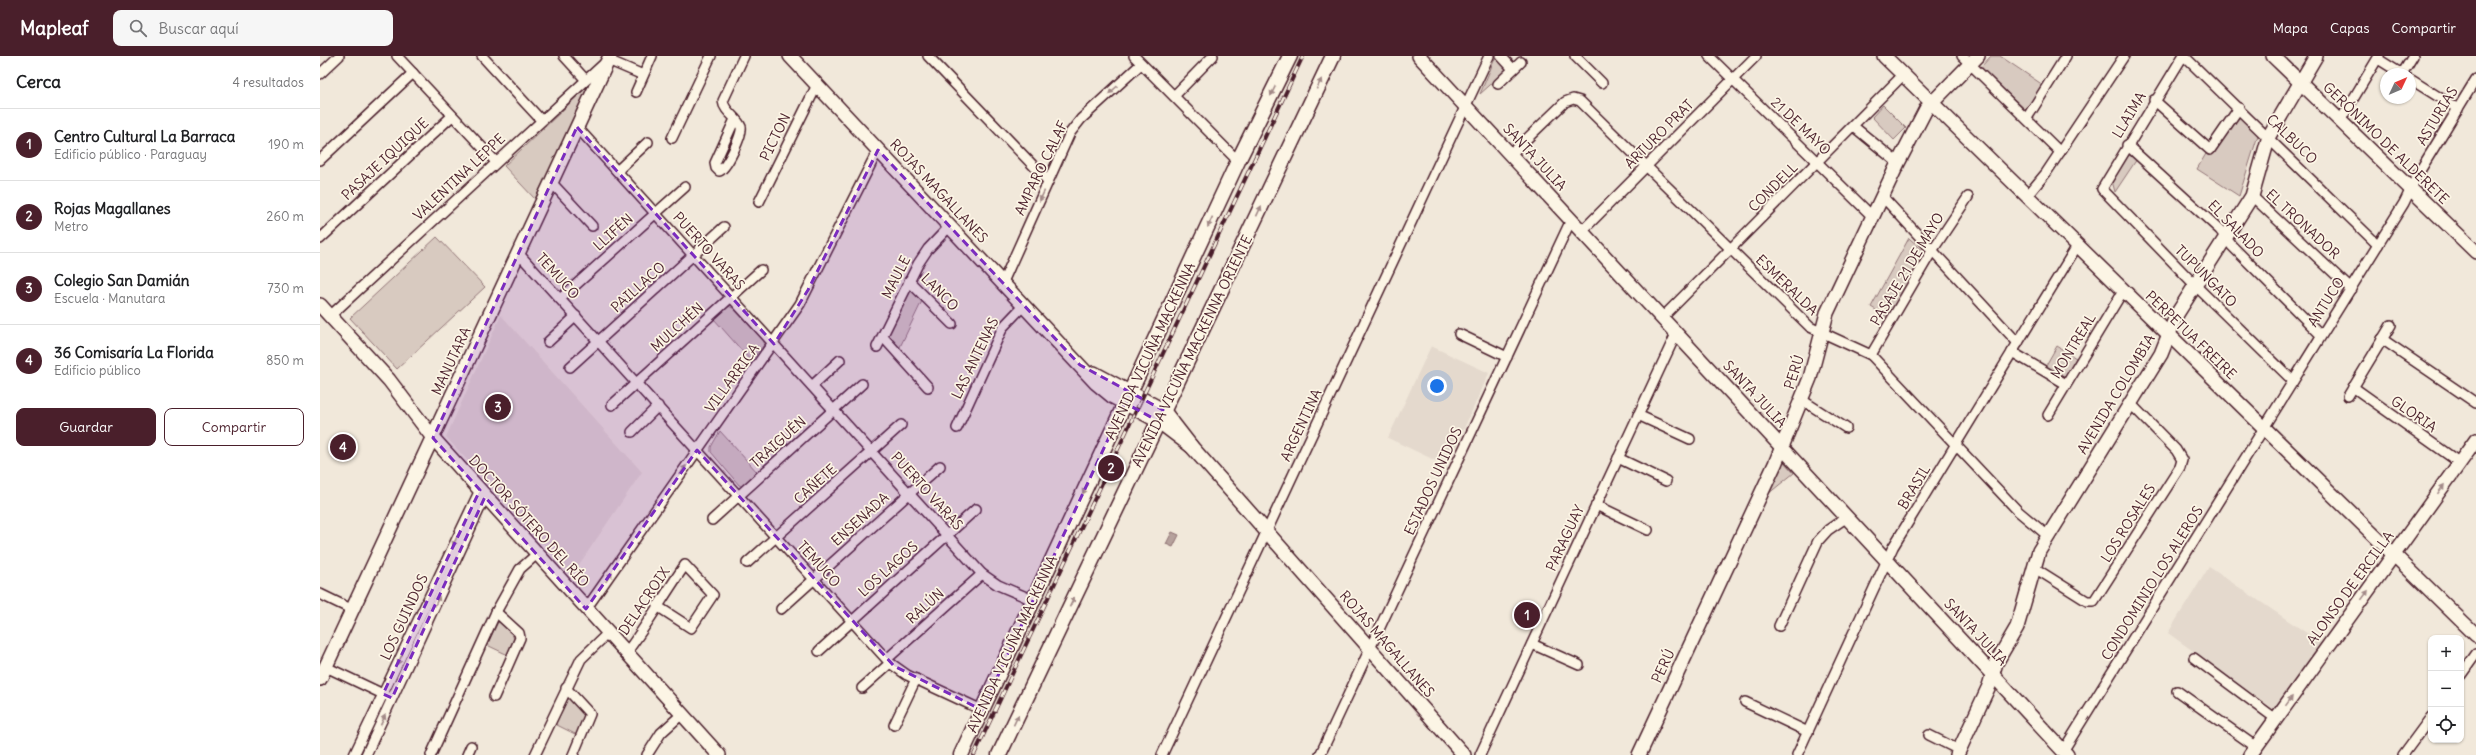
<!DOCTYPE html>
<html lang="es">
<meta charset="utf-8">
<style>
:root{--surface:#fff;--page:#f6f6f6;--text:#202124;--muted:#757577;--line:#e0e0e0;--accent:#4a1f2b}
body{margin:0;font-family:Delius,sans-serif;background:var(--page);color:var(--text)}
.controls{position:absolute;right:12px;bottom:12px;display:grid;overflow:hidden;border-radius:8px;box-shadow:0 1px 3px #0004}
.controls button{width:36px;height:36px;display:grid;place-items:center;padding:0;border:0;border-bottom:1px solid var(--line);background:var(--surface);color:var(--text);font:20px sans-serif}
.compass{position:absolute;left:2060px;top:12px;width:36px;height:36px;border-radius:50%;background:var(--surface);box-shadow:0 1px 3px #0004;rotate:46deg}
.you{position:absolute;left:1117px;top:330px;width:14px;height:14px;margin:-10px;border:3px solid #fff;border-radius:50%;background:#1a73e8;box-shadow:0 0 0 6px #1a73e833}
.badge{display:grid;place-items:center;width:26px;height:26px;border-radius:50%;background:var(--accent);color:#fff;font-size:13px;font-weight:700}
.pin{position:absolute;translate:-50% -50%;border:2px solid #fff;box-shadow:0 1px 4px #0006}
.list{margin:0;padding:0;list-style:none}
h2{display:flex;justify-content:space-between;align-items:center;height:52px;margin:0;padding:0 16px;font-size:17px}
h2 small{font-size:13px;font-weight:400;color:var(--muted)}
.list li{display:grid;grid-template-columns:26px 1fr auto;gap:12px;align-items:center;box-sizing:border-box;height:72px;padding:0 16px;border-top:1px solid var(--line)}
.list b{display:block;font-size:15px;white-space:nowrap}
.list p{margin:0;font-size:13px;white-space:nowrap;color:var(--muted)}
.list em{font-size:13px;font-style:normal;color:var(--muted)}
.actions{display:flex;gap:8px;padding:12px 16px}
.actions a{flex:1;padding:9px 0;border:1px solid var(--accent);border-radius:8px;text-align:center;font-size:14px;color:var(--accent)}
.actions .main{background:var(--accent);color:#fff}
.icon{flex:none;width:22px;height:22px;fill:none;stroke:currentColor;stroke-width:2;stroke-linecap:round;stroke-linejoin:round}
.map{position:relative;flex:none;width:2156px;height:699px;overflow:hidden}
header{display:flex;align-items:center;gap:24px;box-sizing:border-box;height:56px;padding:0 20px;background:var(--accent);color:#fff}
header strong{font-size:19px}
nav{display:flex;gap:22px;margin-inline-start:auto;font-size:14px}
.search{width:280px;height:36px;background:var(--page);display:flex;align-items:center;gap:10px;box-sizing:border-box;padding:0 14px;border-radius:8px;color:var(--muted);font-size:15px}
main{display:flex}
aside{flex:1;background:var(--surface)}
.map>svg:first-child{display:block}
.built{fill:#e4d9cd}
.green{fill:#d8cac0;stroke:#917476}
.water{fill:#b6a19c;stroke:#8b6d6f}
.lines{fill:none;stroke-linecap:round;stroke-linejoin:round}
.street-casing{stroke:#4a1f2b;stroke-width:12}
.secondary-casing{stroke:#4a1f2b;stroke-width:16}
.primary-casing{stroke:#4a1f2b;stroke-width:17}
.street{stroke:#fcf5e5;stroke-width:9}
.secondary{stroke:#fcf5e5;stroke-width:13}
.primary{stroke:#fcf5e5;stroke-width:14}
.rail-casing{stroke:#4a1f2b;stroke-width:4}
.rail{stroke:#fcf5e5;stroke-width:2.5;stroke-dasharray:8;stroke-linecap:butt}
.oneway{fill:#a38a88}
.marked{fill:#7b2cbf;fill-opacity:0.2;stroke:#7b2cbf;stroke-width:3;stroke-dasharray:8 5;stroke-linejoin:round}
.labels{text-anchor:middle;stroke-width:3.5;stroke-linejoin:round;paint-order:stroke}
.street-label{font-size:14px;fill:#4a1f2b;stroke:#fcf5e5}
</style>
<header>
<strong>Mapleaf</strong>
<div class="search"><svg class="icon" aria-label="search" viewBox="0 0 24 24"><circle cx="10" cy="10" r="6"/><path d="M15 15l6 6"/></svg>Buscar aquí</div>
<nav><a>Mapa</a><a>Capas</a><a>Compartir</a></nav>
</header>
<main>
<aside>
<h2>Cerca<small>4 resultados</small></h2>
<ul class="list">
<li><span class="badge">1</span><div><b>Centro Cultural La Barraca</b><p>Edificio público · Paraguay</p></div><em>190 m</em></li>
<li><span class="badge">2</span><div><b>Rojas Magallanes</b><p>Metro</p></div><em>260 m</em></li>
<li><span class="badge">3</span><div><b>Colegio San Damián</b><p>Escuela · Manutara</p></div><em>730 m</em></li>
<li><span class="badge">4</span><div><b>36 Comisaría La Florida</b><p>Edificio público</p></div><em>850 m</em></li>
</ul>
<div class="actions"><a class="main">Guardar</a><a>Compartir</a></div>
</aside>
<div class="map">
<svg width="2156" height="699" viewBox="0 0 2156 699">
<rect width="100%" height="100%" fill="#f1e8da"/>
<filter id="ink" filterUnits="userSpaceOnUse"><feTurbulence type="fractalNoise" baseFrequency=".025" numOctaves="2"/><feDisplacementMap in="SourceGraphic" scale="8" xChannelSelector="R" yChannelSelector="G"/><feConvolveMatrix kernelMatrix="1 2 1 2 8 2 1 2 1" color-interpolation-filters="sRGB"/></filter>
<g filter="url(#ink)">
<g class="built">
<polygon points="181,259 322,416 252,519 126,381"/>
<polygon points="1111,290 1169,317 1127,410 1068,382"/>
<polygon points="1889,511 2003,588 1955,654 1848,577"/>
</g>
<g class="green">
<polygon points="1176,0 1187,9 1187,14 1160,38"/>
<polygon points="1671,0 1680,0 1723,29 1706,54 1660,12"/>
<polygon points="267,31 270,33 215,143 184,110"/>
<polygon points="1563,49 1586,72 1574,84 1552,61"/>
<polygon points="1919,57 1939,76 1919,140 1877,113 1887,96 1891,99"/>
<polygon points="1806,96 1817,103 1795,136 1791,121"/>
<polygon points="117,181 165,231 77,313 30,262"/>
<polygon points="1589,182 1607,198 1569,262 1551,251"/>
<polygon points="590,232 602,245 579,293 567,281"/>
<polygon points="408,250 413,252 444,285 444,289 431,305 394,263"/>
<polygon points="1737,290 1756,302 1745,322 1725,311"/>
<polygon points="400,375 438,417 423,431 419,429 391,396 391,391"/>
<polygon points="1463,405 1474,417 1448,438"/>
<path d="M178 566H182C195 581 197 580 188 599L167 589Z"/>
<polygon points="246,641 250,641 266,660 257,679 233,667"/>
</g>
<polygon class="water" points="852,476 859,479 853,491 846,488"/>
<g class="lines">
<g class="street-casing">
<g id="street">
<polyline points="77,0 176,106"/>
<polyline points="162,0 221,64"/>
<polyline points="244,0 265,23"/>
<polyline points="608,0 728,125"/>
<polyline points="814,0 918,105"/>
<polyline points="1181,0 1193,13"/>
<polyline points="1255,0 1282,27"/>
<polyline points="1389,0 1553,161"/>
<polyline points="1642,0 1740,96"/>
<polyline points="1863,0 1782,133 1875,229 1973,325"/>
<polyline points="1864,0 2058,189"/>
<polyline points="2058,3 2082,18"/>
<polyline points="0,18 19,0"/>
<polyline points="2082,18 2093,0"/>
<polyline points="2090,23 2138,53"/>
<polyline points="1178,28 1201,6"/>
<polyline points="316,36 332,0"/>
<polyline points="854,40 893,0"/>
<polyline points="1834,44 1890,94 1919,52"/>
<polyline points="1707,62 1746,0"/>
<path d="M415 63 395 107 396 112 399 115C406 114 423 78 421 71 417 61 404 56 403 45L424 0"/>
<polyline points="2020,65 2059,0"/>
<polyline points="1533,70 1578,107"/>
<polyline points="257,71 662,518 678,529 713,544"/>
<polyline points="352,82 391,0"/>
<polyline points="1807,89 1900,174 1912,190 2001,279"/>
<polyline points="1191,98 1245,46 1253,43 1260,45 1490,271 1551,299 1698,455 1728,480"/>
<polyline points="0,104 93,17"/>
<polyline points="297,115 328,86"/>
<polyline points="232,127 272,170"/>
<polyline points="1707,140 1726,117 1804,0"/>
<polyline points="1932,140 2031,233"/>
<polyline points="1563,141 1698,287"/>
<polyline points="439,146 497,29"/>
<polyline points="1262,175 1436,0"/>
<polyline points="0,183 132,60"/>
<polyline points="199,198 570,607 587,619 662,654"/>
<polyline points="589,225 632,268"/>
<polyline points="683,226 750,77 761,63 821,8"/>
<polyline points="240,243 365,131"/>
<polyline points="10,260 288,4 323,19"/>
<polyline points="1342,262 1583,19"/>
<polyline points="1139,278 1187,301"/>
<polyline points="563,281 608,331"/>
<polyline points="2062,283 2156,347"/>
<polyline points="228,286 256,260"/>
<polyline points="557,291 598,208 608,193 630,170"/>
<polyline points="1692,296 1746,328"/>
<polyline points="1551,299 1612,195 1648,141"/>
<polyline points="250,311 404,171"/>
<polyline points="492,330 520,304"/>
<polyline points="2033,331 2140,407"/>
<polyline points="2028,340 2071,269"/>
<polyline points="1482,344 1526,372"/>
<polyline points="292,349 441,214"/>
<polyline points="1318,359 1370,383"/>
<polyline points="1728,359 1803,235"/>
<polyline points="637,372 683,271 704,249"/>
<polyline points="312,376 338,350"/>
<polyline points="1298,402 1346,425"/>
<polyline points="1276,449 1328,474"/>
<polyline points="392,464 542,328"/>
<polyline points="427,507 581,369"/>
<polyline points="1713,511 1767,545 1774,545 1860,411 1862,404 1856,394 1811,348"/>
<polyline points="0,538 33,554"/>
<polyline points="266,553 480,248 558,94"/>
<polyline points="461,553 620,410"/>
<polyline points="1459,570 1498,485 1508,474 1527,461"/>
<polyline points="1212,588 1259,609"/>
<polyline points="499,595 656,453"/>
<path d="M306 597C327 569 345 538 365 509L393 539 371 572 337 550"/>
<polyline points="1874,602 1956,663"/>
<polyline points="567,603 662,518"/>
<polyline points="6,611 67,640"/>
<polyline points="2141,619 2156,598"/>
<polyline points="246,632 270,658 253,699"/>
<polyline points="542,632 570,607"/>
<polyline points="1857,635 1936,691"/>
<polyline points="174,641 200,582 199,577 176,556"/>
<polyline points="1425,646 1488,676"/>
<polyline points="574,669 596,623"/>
<polyline points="1609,679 1639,694"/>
<polyline points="1743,695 2084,147 2098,118 2156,23"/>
<polyline points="34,699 160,434"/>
<polyline points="46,699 165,441"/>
<polyline points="111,699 176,556 200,513 217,498"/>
<polyline points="147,699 151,690"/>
<polyline points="215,699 261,603 288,577"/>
<polyline points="327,699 341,677 362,658"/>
<polyline points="842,699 1169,0"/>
<polyline points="1000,699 1251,164"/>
<polyline points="1160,699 1356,278"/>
<polyline points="1477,699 1573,491 1757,190"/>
<polyline points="2083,699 2111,661"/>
</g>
</g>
<g class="secondary-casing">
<g id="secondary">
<polyline points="470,0 776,327 793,341 838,365 871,390"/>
<polyline points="1099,0 1747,699"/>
<polyline points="1564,0 2156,579"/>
<polyline points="1953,0 2156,196"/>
<polyline points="0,249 69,324 113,382 399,699"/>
<polyline points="774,317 843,354 871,390 1144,699"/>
<polyline points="0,623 290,0"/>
<polyline points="1319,699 1455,408 1490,322 1507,257 1578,107 1606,53 1658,0"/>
<polyline points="1637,699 1669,630 1676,607 1697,571 1719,495 1841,298 1857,258 1932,140 1949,80 1996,0"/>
<polyline points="1930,699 2156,384"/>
</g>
</g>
<g class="primary-casing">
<g id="primary">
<polyline points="641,699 918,105 970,0"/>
<polyline points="679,699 1013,0"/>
</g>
</g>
<use href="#street" class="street"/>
<use href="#secondary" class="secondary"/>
<use href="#primary" class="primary"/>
<g class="rail-casing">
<polyline id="rail" points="654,699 983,0"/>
</g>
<use href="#rail" class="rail"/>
</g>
<defs><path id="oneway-solid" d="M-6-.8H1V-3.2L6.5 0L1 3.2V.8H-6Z"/></defs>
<g class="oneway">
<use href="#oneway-solid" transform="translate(999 28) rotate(-64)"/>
<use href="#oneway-solid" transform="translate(793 34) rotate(138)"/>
<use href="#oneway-solid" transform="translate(953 35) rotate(116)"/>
<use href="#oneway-solid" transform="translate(722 140) rotate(115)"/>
<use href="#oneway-solid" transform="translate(939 155) rotate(-65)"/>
<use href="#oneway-solid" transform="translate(890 166) rotate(115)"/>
<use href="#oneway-solid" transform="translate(363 414) rotate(-55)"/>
<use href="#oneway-solid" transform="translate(765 433) rotate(115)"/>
<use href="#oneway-solid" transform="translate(2121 433) rotate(-54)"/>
<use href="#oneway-solid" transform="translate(135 485) rotate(115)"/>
<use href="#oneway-solid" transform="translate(289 521) rotate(-55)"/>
<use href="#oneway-solid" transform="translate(2045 539) rotate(-54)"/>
<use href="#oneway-solid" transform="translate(117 545) rotate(-66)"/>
<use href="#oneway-solid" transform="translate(752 546) rotate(-65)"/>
<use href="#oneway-solid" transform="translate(80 603) rotate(115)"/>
<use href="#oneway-solid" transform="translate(1969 645) rotate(-54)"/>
<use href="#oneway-solid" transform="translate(63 664) rotate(-65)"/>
<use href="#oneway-solid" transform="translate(696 664) rotate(-65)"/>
</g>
</g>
<path class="marked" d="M257 71 454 288 488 234 558 94 760 309 843 354 838 365 805 347 662 654 574 610 377 394 266 553 165 441 72 642 63 638 160 434 113 382Z"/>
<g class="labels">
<g class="street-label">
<text transform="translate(1809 59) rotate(-59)" y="5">LLAIMA</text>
<text transform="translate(2117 60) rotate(-59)" y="5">ASTURIAS</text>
<text transform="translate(1481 70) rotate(44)" y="5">21 DE MAYO</text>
<text transform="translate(1339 78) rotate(-45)" y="5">ARTURO PRAT</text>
<text transform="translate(455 81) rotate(-64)" y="5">PICTON</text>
<text transform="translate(1972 83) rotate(44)" y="5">CALBUCO</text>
<text transform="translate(2066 87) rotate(44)" y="5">GERÓNIMO DE ALDERETE</text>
<text transform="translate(1215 101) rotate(47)" y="5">SANTA JULIA</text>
<text transform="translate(65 103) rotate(-43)" y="5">PASAJE IQUIQUE</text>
<text transform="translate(721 112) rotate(-64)" y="5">AMPARO CALAF</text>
<text transform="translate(139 121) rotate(-43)" y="5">VALENTINA LEPPE</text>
<text transform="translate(1453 131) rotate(-45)" y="5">CONDELL</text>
<text transform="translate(619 135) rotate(47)" y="5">ROJAS MAGALLANES</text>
<text transform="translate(1983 168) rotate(43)" y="5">EL TRONADOR</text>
<text transform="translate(1916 173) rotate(46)" y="5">EL SALADO</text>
<text transform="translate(293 176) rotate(-42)" y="5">LLIFÉN</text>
<text transform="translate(389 195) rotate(48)" y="5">PUERTO VARAS</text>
<text transform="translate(1587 213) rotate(-59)" y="5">PASAJE 21 DE MAYO</text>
<text transform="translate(238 220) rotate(48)" y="5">TEMUCO</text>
<text transform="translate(1886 220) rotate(45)" y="5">TUPUNGATO</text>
<text transform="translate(576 221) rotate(-63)" y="5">MAULE</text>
<text transform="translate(1467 229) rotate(44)" y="5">ESMERALDA</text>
<text transform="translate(318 231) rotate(-42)" y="5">PAILLACO</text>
<text transform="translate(620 236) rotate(45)" y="5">LANCO</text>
<text transform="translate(2006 246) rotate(-58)" y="5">ANTUCO</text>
<text transform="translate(357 271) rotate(-42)" y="5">MULCHÉN</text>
<text transform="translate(1871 279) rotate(44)" y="5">PERPETUA FREIRE</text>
<text transform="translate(1753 290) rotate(-59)" y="5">MONTREAL</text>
<text transform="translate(830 295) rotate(-65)" y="5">AVENIDA VICUÑA MACKENNA</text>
<text transform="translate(872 295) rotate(-64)" y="5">AVENIDA VICUÑA MACKENNA ORIENTE</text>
<text transform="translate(655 302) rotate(-64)" y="5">LAS ANTENAS</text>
<text transform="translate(131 305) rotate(-65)" y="5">MANUTARA</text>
<text transform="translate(1474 316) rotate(-72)" y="5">PERÚ</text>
<text transform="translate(412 322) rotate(-54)" y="5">VILLARRICA</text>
<text transform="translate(1435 338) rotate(47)" y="5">SANTA JULIA</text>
<text transform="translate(1796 338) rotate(-59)" y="5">AVENIDA COLOMBIA</text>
<text transform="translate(2094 358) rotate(35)" y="5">GLORIA</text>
<text transform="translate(981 369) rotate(-65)" y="5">ARGENTINA</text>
<text transform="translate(458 386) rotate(-42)" y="5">TRAIGUÉN</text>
<text transform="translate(1113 425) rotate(-65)" y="5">ESTADOS UNIDOS</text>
<text transform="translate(495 428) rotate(-42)" y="5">CAÑETE</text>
<text transform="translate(1594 431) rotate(-59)" y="5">BRASIL</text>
<text transform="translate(607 435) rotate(48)" y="5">PUERTO VARAS</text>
<text transform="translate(540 463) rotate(-42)" y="5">ENSENADA</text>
<text transform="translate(209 465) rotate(48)" y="5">DOCTOR SÓTERO DEL RÍO</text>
<text transform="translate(1808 467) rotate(-58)" y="5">LOS ROSALES</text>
<text transform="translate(1245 482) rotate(-65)" y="5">PARAGUAY</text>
<text transform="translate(499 508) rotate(48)" y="5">TEMUCO</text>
<text transform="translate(568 513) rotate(-42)" y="5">LOS LAGOS</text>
<text transform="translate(1832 527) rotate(-58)" y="5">CONDOMINIO LOS ALEROS</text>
<text transform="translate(2030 532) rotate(-54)" y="5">ALONSO DE ERCILLA</text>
<text transform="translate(324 545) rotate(-56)" y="5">DELACROIX</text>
<text transform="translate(605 550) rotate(-42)" y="5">RALÚN</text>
<text transform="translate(84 561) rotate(-65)" y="5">LOS GUINDOS</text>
<text transform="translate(1656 576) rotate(47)" y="5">SANTA JULIA</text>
<text transform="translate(692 588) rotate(-65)" y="5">AVENIDA VICUÑA MACKENNA</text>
<text transform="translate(1067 588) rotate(49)" y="5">ROJAS MAGALLANES</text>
<text transform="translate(1343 610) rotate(-65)" y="5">PERÚ</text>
</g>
</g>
</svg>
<div class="controls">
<button>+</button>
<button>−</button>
<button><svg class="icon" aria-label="locate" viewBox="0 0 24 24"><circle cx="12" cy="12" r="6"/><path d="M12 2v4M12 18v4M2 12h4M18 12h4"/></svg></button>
</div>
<svg class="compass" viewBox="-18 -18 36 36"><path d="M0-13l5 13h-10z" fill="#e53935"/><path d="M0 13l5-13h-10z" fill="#757577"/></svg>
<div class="you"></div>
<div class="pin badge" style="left:1207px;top:559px">1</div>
<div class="pin badge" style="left:791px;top:412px">2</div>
<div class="pin badge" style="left:178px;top:351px">3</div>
<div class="pin badge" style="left:23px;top:391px">4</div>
</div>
</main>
